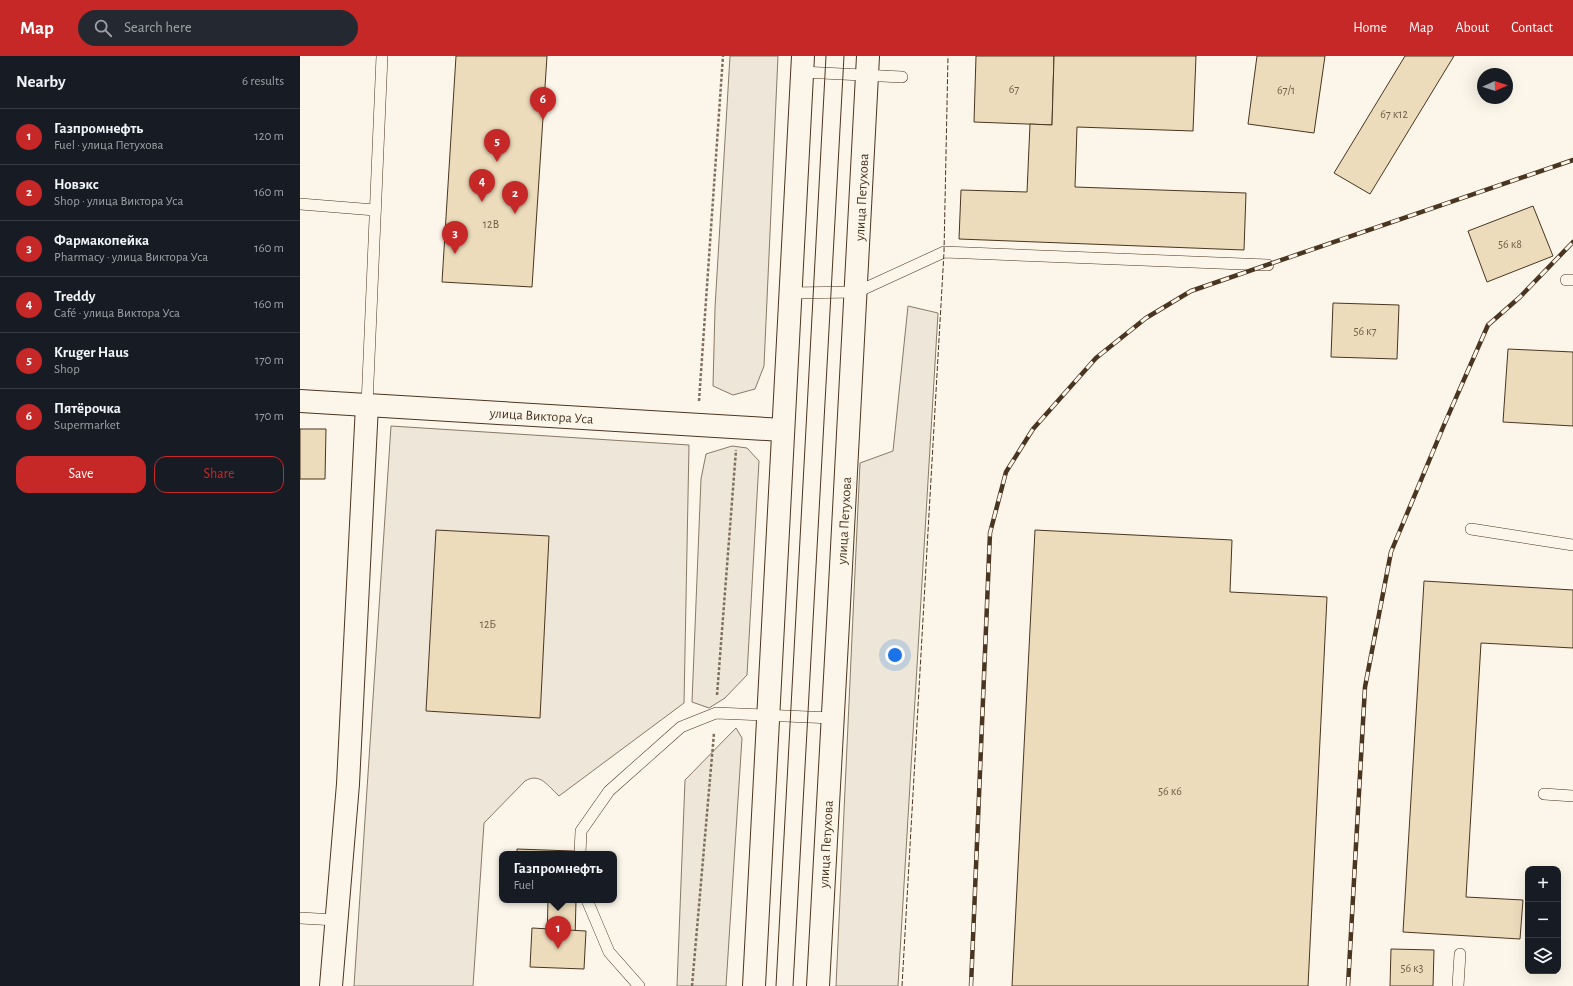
<!DOCTYPE html>
<meta charset="utf-8">
<style>
:root{--surface:#171b24;--page:#242831;--text:#f1f3f6;--muted:#9ea1a6;--line:#363941;--accent:#c62828}
body{margin:0;font-family:"Alegreya Sans",sans-serif;background:var(--page);color:var(--text)}
.controls{position:absolute;right:12px;bottom:12px;display:grid;overflow:hidden;border-radius:8px;box-shadow:0 4px 16px #0002}
.controls button{width:36px;height:36px;display:grid;place-items:center;padding:0;border:0;border-bottom:1px solid var(--line);background:var(--surface);color:var(--text);font:20px sans-serif}
.compass{position:absolute;left:1177px;top:12px;width:36px;height:36px;border-radius:50%;background:var(--surface);box-shadow:0 4px 16px #0002;rotate:87deg}
.you{position:absolute;left:595px;top:599px;width:14px;height:14px;margin:-10px;border:3px solid #fff;border-radius:50%;background:#1a73e8;box-shadow:0 0 0 6px #1a73e833}
.badge{display:grid;place-items:center;width:26px;height:26px;border-radius:50%;background:var(--accent);color:#fff;font-size:13px;font-weight:700}
.pin{position:absolute;translate:-50% -33px;filter:drop-shadow(0 1px 2px #0008)}
.pin::after{content:'';position:absolute;top:21px;width:14px;height:12px;background:inherit;clip-path:polygon(0 0,100% 0,50% 100%)}
.popup{position:absolute;left:199px;top:795px;width:118px;height:52px;box-sizing:border-box;display:grid;place-content:center;border-radius:8px;background:var(--surface);filter:drop-shadow(0 1px 3px #0005);font-size:13px;white-space:nowrap;color:var(--muted)}
.popup b{font-size:15px;color:var(--text)}
.popup::after{content:'';position:absolute;left:50%;top:100%;margin-left:-8px;border:8px solid transparent;border-top-color:var(--surface)}
.list{margin:0;padding:0;list-style:none}
h2{display:flex;justify-content:space-between;align-items:center;height:52px;margin:0;padding:0 16px;font-size:17px}
h2 small{font-size:13px;font-weight:400;color:var(--muted)}
.list li{display:grid;grid-template-columns:26px 1fr auto;gap:12px;align-items:center;box-sizing:border-box;height:56px;padding:0 16px;border-top:1px solid var(--line)}
.list b{display:block;font-size:15px;white-space:nowrap}
.list p{margin:0;font-size:13px;white-space:nowrap;color:var(--muted)}
.list em{font-size:13px;font-style:normal;color:var(--muted)}
.actions{display:flex;gap:8px;padding:12px 16px}
.actions a{flex:1;padding:9px 0;border:1px solid var(--accent);border-radius:12px;text-align:center;font-size:14px;color:var(--accent)}
.actions .main{background:var(--accent);color:#fff}
.icon{flex:none;width:22px;height:22px;fill:none;stroke:currentColor;stroke-width:2;stroke-linecap:round;stroke-linejoin:round}
.map{position:relative;flex:none;width:1273px;height:930px;overflow:hidden}
header{display:flex;align-items:center;gap:24px;box-sizing:border-box;height:56px;padding:0 20px;background:var(--accent);color:#fff}
header strong{font-size:19px}
nav{display:flex;gap:22px;margin-inline-start:auto;font-size:14px}
.search{width:280px;height:36px;background:var(--page);display:flex;align-items:center;gap:10px;box-sizing:border-box;padding:0 14px;border-radius:22px;color:var(--muted);font-size:15px}
main{display:flex}
aside{flex:1;background:var(--surface)}
.map>svg:first-child{display:block}
.green{fill:#ede6d9;stroke:#887966}
.building{fill:#ecdcbc;stroke:#4a3520}
.lines{fill:none;stroke-linecap:round;stroke-linejoin:round}
.service-casing{stroke:#4a3520;stroke-width:12}
.minor-casing{stroke:#4a3520;stroke-width:24}
.trunk-casing{stroke:#4a3520;stroke-width:24}
.path{stroke:#7f6f5c;stroke-width:2.5;stroke-dasharray:3 2;stroke-linecap:butt}
.service{stroke:#fbf6e9;stroke-width:11}
.minor{stroke:#fbf6e9;stroke-width:22}
.trunk{stroke:#fbf6e9;stroke-width:22}
.tram{stroke:#4a3520;stroke-width:1}
.rail-casing{stroke:#4a3520;stroke-width:4.5}
.rail{stroke:#fbf6e9;stroke-width:3;stroke-dasharray:9;stroke-linecap:butt}
.fence{stroke:#4a3520;stroke-width:1;stroke-dasharray:5 2;stroke-linecap:butt}
.labels{text-anchor:middle;stroke-width:3;stroke-linejoin:round;paint-order:stroke}
.number-label{font-size:12px;fill:#725f47}
.street-label{font-size:14px;fill:#4a3520;stroke:#fbf6e9}
</style>
<header>
<strong>Map</strong>
<div class="search"><svg class="icon" aria-label="search" viewBox="0 0 24 24"><circle cx="10" cy="10" r="6"/><path d="M15 15l6 6"/></svg>Search here</div>
<nav><a>Home</a><a>Map</a><a>About</a><a>Contact</a></nav>
</header>
<main>
<aside>
<h2>Nearby<small>6 results</small></h2>
<ul class="list">
<li><span class="badge">1</span><div><b>Газпромнефть</b><p>Fuel · улица Петухова</p></div><em>120 m</em></li>
<li><span class="badge">2</span><div><b>Новэкс</b><p>Shop · улица Виктора Уса</p></div><em>160 m</em></li>
<li><span class="badge">3</span><div><b>Фармакопейка</b><p>Pharmacy · улица Виктора Уса</p></div><em>160 m</em></li>
<li><span class="badge">4</span><div><b>Treddy</b><p>Café · улица Виктора Уса</p></div><em>160 m</em></li>
<li><span class="badge">5</span><div><b>Kruger Haus</b><p>Shop</p></div><em>170 m</em></li>
<li><span class="badge">6</span><div><b>Пятёрочка</b><p>Supermarket</p></div><em>170 m</em></li>
</ul>
<div class="actions"><a class="main">Save</a><a>Share</a></div>
</aside>
<div class="map">
<svg width="1273" height="930" viewBox="0 0 1273 930">
<rect width="100%" height="100%" fill="#fbf6e9"/>
<g class="green">
<polygon points="430,0 478,0 464,310 455,333 433,339 413,330 415,252"/>
<polygon points="608,250 638,257 598,930 536,930 560,407 593,395"/>
<path d="M91 370 389 389 384 647 259 740C248 730 240 716 225 725L184 767 173 930H54Z"/>
<polygon points="432,390 447,392 459,405 447,619 425,642 409,652 392,646 401,423 406,398"/>
<polygon points="436,672 442,682 426,930 377,930 385,724"/>
</g>
<g class="building">
<polygon points="156,0 247,0 232,231 142,226"/>
<polygon points="676,0 754,0 752,69 674,66"/>
<polygon points="754,0 896,0 893,75 777,71 775,131 946,137 944,194 659,183 661,134 727,136 730,68 752,69"/>
<polygon points="957,0 1025,0 1014,77 948,68"/>
<polygon points="1105,0 1154,0 1070,138 1034,117"/>
<polygon points="1233,150 1253,200 1187,226 1168,175"/>
<polygon points="1033,247 1099,249 1097,303 1031,301"/>
<polygon points="1208,293 1273,296 1273,370 1203,366"/>
<polygon points="0,373 26,373 25,423 0,423"/>
<polygon points="136,474 249,480 240,662 126,655"/>
<polygon points="735,474 932,484 930,536 1027,541 1008,930 712,930"/>
<polygon points="1124,525 1273,534 1273,592 1181,587 1166,841 1223,844 1220,883 1103,876"/>
<polygon points="217,793 300,796 300,798 217,798"/>
<polygon points="248,844 276,844 275,885 247,884"/>
<polygon points="232,872 286,875 284,913 230,911"/>
<polygon points="1091,893 1134,894 1133,930 1090,930"/>
</g>
<g class="lines">
<g class="service-casing">
<g id="service">
<polyline points="502,16 602,21"/>
<polyline points="0,148 75,154"/>
<polyline points="1266,224 1273,224"/>
<polyline points="490,237 557,236 644,196 968,209"/>
<polyline points="67,349 82,0"/>
<polyline points="1171,473 1273,489"/>
<polyline points="1244,738 1273,740"/>
<polyline points="280,798 281,775 309,735 381,671 416,657 532,662"/>
<polyline points="287,844 309,896 339,930"/>
<polyline points="0,862 36,864"/>
<polyline points="1158,930 1160,898"/>
</g>
</g>
<g class="minor-casing">
<g id="minor">
<path id="s1" d="M0 345 483 374"/>
<polyline points="31,930 48,728 67,349"/>
</g>
</g>
<g class="trunk-casing">
<g id="trunk">
<polyline points="454,930 503,0"/>
<path id="s2" d="M518 930C534 620 554 310 568 0"/>
</g>
</g>
<g class="path">
<polyline points="399,345 423,0"/>
<polyline points="417,639 436,394"/>
<polyline points="392,930 414,677"/>
</g>
<use href="#service" class="service"/>
<use href="#minor" class="minor"/>
<use href="#trunk" class="trunk"/>
<g class="tram">
<polyline points="476,930 526,0"/>
<polyline points="493,930 544,0"/>
</g>
<g class="rail-casing">
<g id="rail">
<polyline points="671,930 690,477 706,416 733,373 796,302 846,262 891,235 1273,104"/>
<polyline points="1048,930 1065,631 1091,496 1144,369 1188,269 1220,241 1273,186"/>
</g>
</g>
<use href="#rail" class="rail"/>
<polyline class="fence" points="602,930 644,196 648,0"/>
</g>
<g class="labels">
<g class="number-label">
<text x="714" y="37">67</text>
<text x="986" y="38">67/1</text>
<text x="1094" y="62">67 к12</text>
<text x="191" y="172">12В</text>
<text x="1210" y="192">56 к8</text>
<text x="1065" y="279">56 к7</text>
<text x="188" y="572">12Б</text>
<text x="870" y="739">56 к6</text>
<text x="1112" y="916">56 к3</text>
</g>
<g class="street-label">
<text dy="5" stroke="none"><textPath href="#s2" startOffset="790">улица Петухова</textPath></text>
<text dy="5" stroke="none"><textPath href="#s1" startOffset="242">улица Виктора Уса</textPath></text>
<text dy="5" stroke="none"><textPath href="#s2" startOffset="466">улица Петухова</textPath></text>
<text dy="5" stroke="none"><textPath href="#s2" startOffset="142">улица Петухова</textPath></text>
</g>
</g>
</svg>
<div class="controls">
<button>+</button>
<button>−</button>
<button><svg class="icon" aria-label="layers" viewBox="0 0 24 24"><path d="M12 4l9 5-9 5-9-5zM3 14l9 5 9-5"/></svg></button>
</div>
<svg class="compass" viewBox="-18 -18 36 36"><path d="M0-13l5 13h-10z" fill="#e53935"/><path d="M0 13l5-13h-10z" fill="#9ea1a6"/></svg>
<div class="you"></div>
<div class="pin badge" style="left:258px;top:893px">1</div>
<div class="popup"><b>Газпромнефть</b>Fuel</div>
<div class="pin badge" style="left:215px;top:158px">2</div>
<div class="pin badge" style="left:155px;top:198px">3</div>
<div class="pin badge" style="left:182px;top:146px">4</div>
<div class="pin badge" style="left:197px;top:106px">5</div>
<div class="pin badge" style="left:243px;top:64px">6</div>
</div>
</main>
